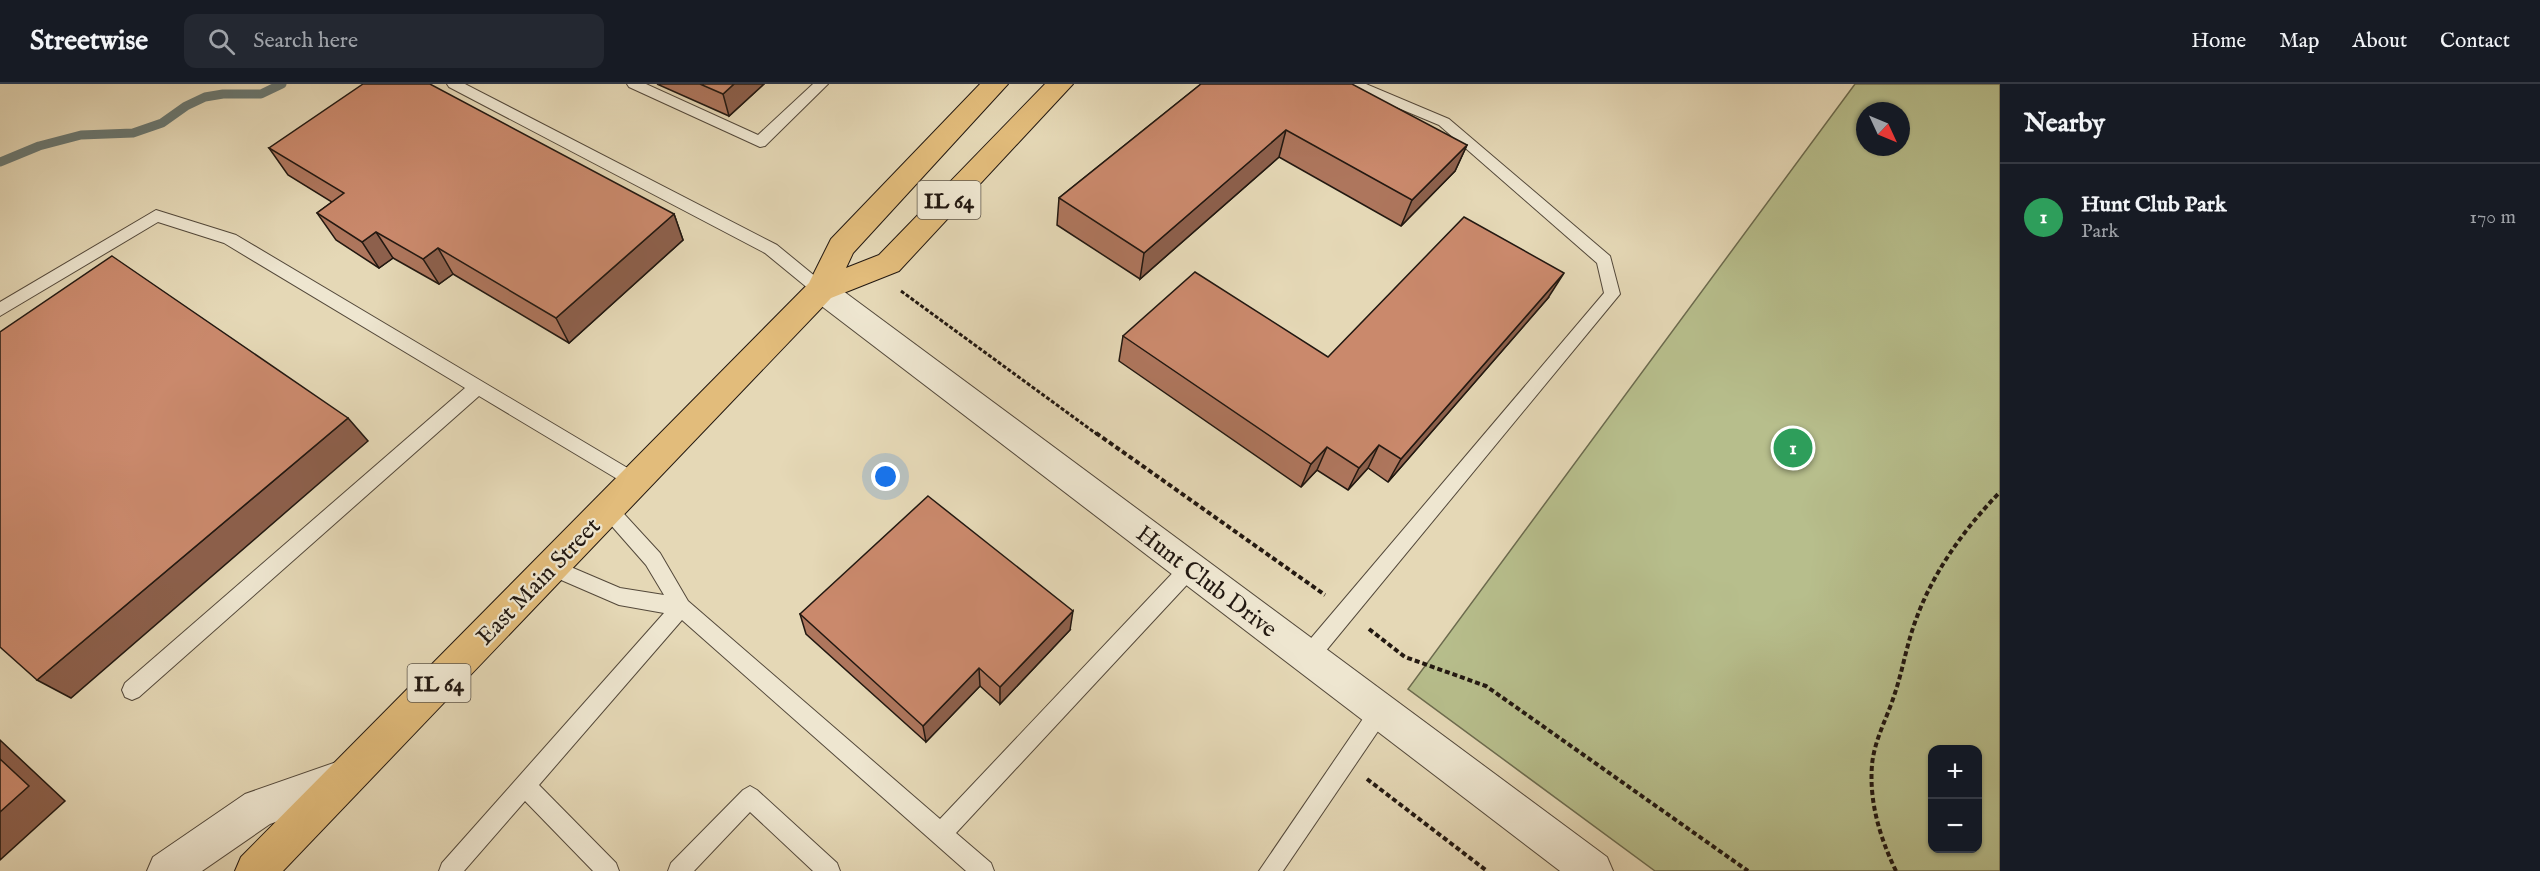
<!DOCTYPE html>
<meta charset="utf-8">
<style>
:root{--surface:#171b24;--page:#242831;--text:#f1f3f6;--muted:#9ea1a6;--line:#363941;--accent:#d93025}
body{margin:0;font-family:"IM FELL English",serif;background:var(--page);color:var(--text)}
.controls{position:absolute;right:18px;bottom:18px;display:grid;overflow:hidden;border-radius:12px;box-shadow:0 2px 4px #0004}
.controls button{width:54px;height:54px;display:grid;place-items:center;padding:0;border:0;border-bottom:2px solid var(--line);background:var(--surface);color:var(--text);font:30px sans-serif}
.compass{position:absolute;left:1856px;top:18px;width:54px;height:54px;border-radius:50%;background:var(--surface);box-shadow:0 2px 4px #0004;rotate:134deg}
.you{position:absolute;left:886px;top:393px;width:21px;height:21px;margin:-15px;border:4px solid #fff;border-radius:50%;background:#1a73e8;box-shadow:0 0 0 9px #1a73e833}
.badge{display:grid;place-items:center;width:39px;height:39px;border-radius:50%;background:var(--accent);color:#fff;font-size:20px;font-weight:700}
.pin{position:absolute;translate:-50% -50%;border:3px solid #fff;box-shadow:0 2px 6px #0006}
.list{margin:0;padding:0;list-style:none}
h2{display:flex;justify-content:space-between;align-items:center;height:78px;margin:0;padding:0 24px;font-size:26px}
h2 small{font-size:20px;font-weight:400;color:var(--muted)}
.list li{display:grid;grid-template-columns:39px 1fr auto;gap:18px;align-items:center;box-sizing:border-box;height:108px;padding:0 24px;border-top:2px solid var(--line)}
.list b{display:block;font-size:22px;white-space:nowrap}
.list p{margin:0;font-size:20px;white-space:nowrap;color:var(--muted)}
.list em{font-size:20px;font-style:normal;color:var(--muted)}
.icon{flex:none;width:33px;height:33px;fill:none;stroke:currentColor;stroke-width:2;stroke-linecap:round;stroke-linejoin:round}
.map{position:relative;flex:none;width:2000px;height:787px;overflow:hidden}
header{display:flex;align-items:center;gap:36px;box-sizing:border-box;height:84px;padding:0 30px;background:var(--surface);border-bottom:2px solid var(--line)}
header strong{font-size:28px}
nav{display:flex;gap:33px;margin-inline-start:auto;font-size:21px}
.search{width:420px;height:54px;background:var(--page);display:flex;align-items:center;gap:15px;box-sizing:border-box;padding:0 21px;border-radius:12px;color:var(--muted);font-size:22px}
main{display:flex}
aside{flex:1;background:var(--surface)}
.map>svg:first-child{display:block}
.green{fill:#b7be8c;stroke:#6c6b4e;stroke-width:1.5;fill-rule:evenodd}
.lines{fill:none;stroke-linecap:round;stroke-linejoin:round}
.stream{stroke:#697873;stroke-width:9}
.lane-casing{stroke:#53483a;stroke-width:2}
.street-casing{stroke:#53483a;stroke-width:2}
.primary-casing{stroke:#221811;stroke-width:2}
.path-far1{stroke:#221811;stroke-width:3;stroke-dasharray:4 2;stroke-linecap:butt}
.path{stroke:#221811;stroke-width:4;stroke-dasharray:5 3;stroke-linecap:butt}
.lane{fill:#eee6d0;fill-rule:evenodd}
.street{fill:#eee6d0;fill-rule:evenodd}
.primary{fill:#e2bc7b;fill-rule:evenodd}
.wall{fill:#ae765d;stroke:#221811;stroke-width:1.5}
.shaded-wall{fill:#8d604c;stroke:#221811;stroke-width:1.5}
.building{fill:#ca896c;stroke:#221811;stroke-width:1.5}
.labels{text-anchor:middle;stroke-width:4.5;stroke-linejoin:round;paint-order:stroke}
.shield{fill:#eee6d0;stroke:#5f564a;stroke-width:1.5}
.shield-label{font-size:22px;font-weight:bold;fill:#221811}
.street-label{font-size:24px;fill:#221811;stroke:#eee6d0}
</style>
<header>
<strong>Streetwise</strong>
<div class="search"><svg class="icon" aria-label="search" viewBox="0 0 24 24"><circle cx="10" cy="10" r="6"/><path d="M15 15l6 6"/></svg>Search here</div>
<nav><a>Home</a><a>Map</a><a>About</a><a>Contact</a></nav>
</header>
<main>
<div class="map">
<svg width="2000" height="787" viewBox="0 0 2000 787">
<rect width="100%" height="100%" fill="#e5d8b6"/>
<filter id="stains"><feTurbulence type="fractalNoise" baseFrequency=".00333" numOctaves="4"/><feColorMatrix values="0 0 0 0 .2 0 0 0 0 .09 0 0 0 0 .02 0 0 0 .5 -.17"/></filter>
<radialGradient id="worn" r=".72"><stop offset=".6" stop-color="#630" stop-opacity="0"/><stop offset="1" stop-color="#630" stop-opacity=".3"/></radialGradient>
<path class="green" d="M1855 0H2000V787H1655L1408 605ZM1865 27H1901V63H1865ZM1932 666H1978V764H1932Z"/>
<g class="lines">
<polyline class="stream" points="0,78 39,62 81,51 133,49 162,39 186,22 205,13 223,10 261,10 282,0"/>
<g class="lane-casing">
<g id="lane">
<polygon points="447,0 465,0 777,161 827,202 829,206 827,210 815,210 765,169 449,3"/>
<polygon points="627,0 646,0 758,51 813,0 828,0 765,62 760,63 629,3"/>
<polygon points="1346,0 1366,0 1449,35 1610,172 1620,210 1315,580 1308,582 1301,580 1298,573 1301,566 1604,209 1597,179 1439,41 1348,3"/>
<polygon points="156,126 236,151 641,392 644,397 641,402 635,405 629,402 479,312 139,613 132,616 125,613 122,606 125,599 465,304 224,159 158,138 0,232 0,218"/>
<polygon points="608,417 614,419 660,469 688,517 940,735 1183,478 1190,476 1197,478 1199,484 1197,490 956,749 991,779 994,787 966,787 682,536 539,701 616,779 619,787 593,787 525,717 464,787 439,787 442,779 664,529 619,521 545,489 543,483 545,477 552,475 620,504 664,511 646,481 602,431 599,425 602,419"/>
<polygon points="1380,617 1387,620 1390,627 1387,634 1283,787 1259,787 1373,620"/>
<polygon points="750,702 757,706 837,779 840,787 813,787 750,728 694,787 668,787 671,779 743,706"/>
</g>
</g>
<g class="street-casing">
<g id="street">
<polygon points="821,195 831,198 1607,773 1613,787 1560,787 811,214 806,206 811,198"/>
<polygon points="345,675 359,681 364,694 359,707 270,740 202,787 147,787 153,773 245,710"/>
</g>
</g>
<g class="primary-casing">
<polygon id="primary" points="980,0 1008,0 853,169 846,184 879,171 1045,0 1073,0 899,187 831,214 283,787 235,787 241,773 809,199 831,155"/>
</g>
<polyline class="path-far1" points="901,207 1098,351"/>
<g class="path">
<polyline points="1096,349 1325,511"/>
<polyline points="1369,545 1405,573 1486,602 1748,787"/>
<polyline points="1367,695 1487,787"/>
<path d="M1896 787C1880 754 1869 718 1872 681 1874 657 1887 634 1894 612 1902 589 1906 564 1914 541 1931 491 1963 446 2000 408"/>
</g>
<use href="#lane" class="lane"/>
<use href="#street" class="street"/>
<use href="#primary" class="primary"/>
</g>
<g class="wall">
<polygon points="657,0 764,0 729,32"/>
<polygon points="1201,0 1467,61 1455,87 1401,142 1279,73 1140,195 1057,141 1059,114"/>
<polygon points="269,64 674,130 683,156 569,259 453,190 439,200 393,174 379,184 336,156 317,129 332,118 288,91"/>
<polygon points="1548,214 1388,398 1368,384 1348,406 1317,386 1301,403 1119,277 1123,252 1328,273"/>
<polygon points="800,530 1070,546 1000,620 980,602 926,658 806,550"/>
</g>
<g class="shaded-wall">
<polygon points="734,0 764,0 729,32 723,10"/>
<polygon points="1286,46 1279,73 1140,195 1144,169"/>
<polygon points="1467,61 1455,87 1401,142 1412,116"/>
<polygon points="674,130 683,156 569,259 556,234"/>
<polygon points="376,148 393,174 379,184 362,158"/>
<polygon points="438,164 453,190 439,200 423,175"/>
<polygon points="1564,189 1548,214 1388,398 1401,375"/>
<polygon points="348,334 368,357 71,614 37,596"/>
<polygon points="1379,361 1368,384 1348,406 1359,384"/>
<polygon points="1327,363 1317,386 1301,403 1311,380"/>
<polygon points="1073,527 1070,546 1000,620 1000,603"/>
<polygon points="979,584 980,602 926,658 923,642"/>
<polygon points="0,656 65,717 0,776"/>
</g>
<g class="building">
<polygon points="363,0 430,0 674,130 556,234 438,164 423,175 376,148 362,158 317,129 344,109 269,64"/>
<polygon points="700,0 734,0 723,10"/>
<polygon points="1201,0 1352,0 1467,61 1412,116 1286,46 1144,169 1059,114"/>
<polygon points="1464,133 1564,189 1401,375 1379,361 1359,384 1327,363 1311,380 1123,252 1195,188 1328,273"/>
<polygon points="112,172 348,334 37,596 0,563 0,248"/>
<polygon points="928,412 1073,527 1000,603 979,584 923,642 800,530"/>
<polygon points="0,675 29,702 0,728"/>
</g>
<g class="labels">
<g class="shield">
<rect x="917.5" y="97" width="63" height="38" rx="4.5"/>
<rect x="407.5" y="580" width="63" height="38" rx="4.5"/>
</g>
<g class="shield-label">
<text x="949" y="124">IL 64</text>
<text x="439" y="607">IL 64</text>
</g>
<g class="street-label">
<text transform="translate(538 497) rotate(-46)" y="8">East Main Street</text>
<text transform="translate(1207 497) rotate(37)" y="8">Hunt Club Drive</text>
</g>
</g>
<rect width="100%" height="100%" filter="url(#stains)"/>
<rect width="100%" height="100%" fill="url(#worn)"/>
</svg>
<div class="controls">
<button>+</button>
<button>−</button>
</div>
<svg class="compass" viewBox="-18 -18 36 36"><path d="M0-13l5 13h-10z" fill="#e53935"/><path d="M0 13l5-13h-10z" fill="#9ea1a6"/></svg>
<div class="you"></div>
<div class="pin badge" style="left:1793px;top:364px;background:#2e9e5b">1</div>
</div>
<aside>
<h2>Nearby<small></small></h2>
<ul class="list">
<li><span class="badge" style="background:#2e9e5b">1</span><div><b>Hunt Club Park</b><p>Park</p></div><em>170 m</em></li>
</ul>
</aside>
</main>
